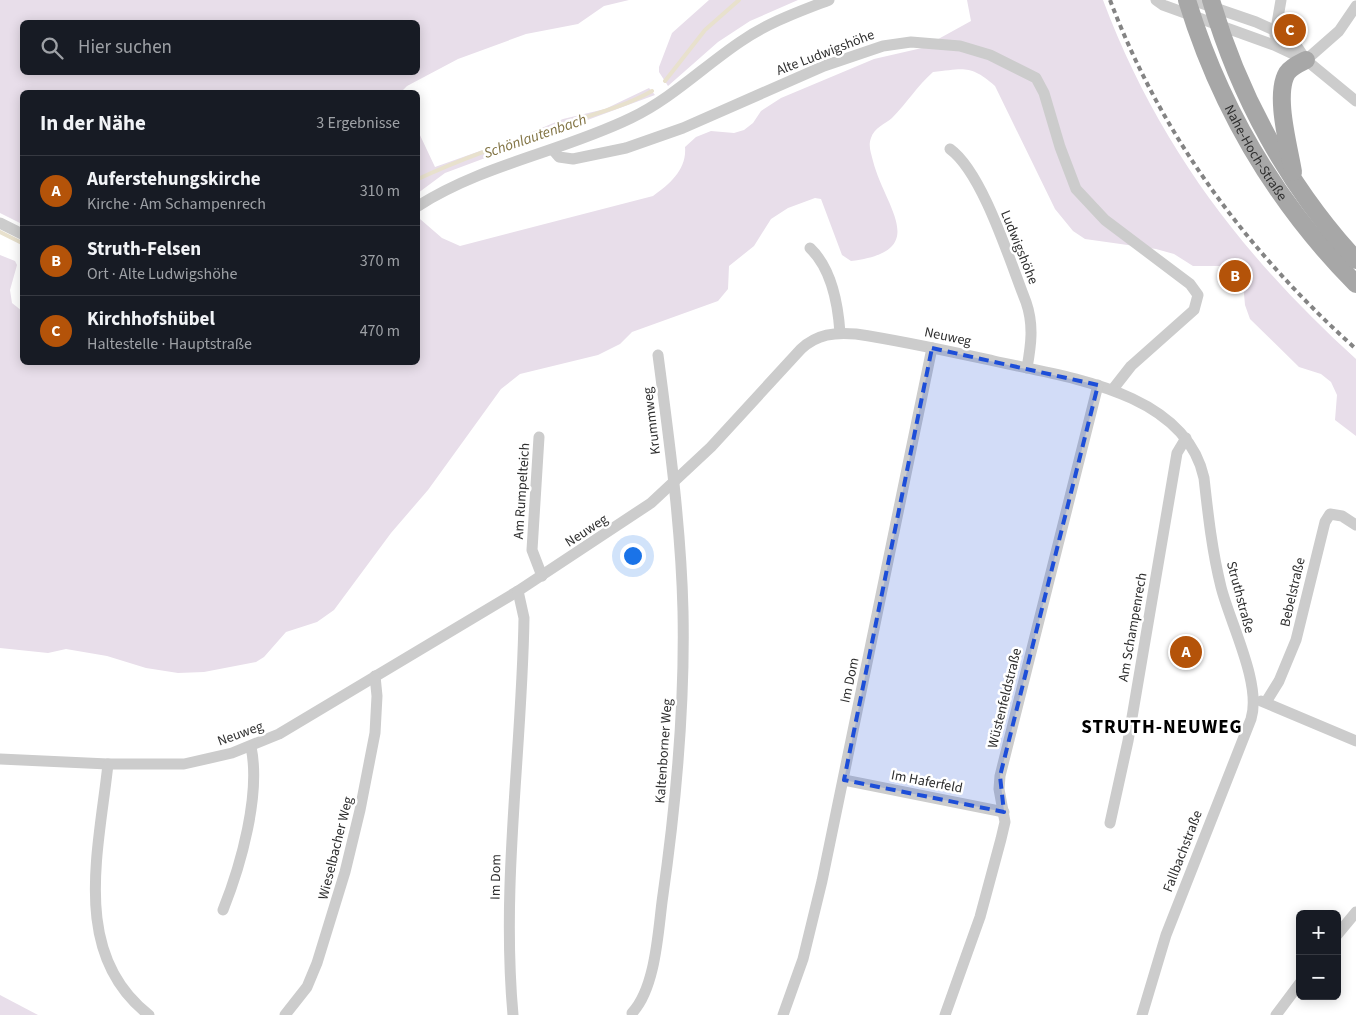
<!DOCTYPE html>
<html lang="de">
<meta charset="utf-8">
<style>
:root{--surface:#171b24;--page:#242831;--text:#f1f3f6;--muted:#9ea1a6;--line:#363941;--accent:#b45309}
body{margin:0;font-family:"Source Sans 3",sans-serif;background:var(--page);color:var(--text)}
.controls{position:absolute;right:15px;bottom:15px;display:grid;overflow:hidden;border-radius:8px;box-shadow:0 2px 12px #0003}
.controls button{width:45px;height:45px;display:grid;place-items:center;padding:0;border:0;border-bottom:1px solid var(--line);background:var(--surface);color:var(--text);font:25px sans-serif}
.you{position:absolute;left:632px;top:555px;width:18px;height:18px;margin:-12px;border:4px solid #fff;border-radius:50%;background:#1a73e8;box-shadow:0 0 0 8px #1a73e833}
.badge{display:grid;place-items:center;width:32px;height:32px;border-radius:50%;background:var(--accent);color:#fff;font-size:16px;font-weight:700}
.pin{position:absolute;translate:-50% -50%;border:2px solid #fff;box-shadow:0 1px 5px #0006}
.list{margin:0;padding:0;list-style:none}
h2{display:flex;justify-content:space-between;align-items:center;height:65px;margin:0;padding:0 20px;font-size:21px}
h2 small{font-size:16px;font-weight:400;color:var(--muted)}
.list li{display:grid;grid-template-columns:32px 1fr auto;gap:15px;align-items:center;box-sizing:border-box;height:70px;padding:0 20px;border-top:1px solid var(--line)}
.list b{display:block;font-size:19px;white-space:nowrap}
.list p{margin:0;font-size:16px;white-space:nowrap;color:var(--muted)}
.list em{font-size:16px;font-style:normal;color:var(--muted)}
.icon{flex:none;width:28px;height:28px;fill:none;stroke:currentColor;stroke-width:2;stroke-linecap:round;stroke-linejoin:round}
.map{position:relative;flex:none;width:1356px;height:1015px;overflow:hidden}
.search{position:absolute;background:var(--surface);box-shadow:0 2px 12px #0003;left:20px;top:20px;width:400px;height:55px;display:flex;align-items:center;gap:12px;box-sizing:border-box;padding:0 18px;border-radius:8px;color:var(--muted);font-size:19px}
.panel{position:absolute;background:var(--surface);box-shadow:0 2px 12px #0003;left:20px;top:90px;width:400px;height:275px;border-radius:8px}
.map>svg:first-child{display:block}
.green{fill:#e8deea;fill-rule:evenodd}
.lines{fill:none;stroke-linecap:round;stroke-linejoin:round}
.stream{stroke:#e8e1cd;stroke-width:4}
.street{stroke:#ccc;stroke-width:11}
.primary{stroke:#a7a7a7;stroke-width:18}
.rail{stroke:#848484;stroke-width:4;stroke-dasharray:5 4;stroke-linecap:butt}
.marked{fill:#1d4ed8;fill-opacity:0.2;stroke:#1d4ed8;stroke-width:4;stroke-dasharray:10 6;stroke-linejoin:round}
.labels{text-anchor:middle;stroke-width:5;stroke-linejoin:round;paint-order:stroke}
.street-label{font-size:14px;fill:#2f2f2f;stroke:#fff}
.water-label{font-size:15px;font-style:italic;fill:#817343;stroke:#fff}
.district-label{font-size:19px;font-weight:bold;letter-spacing:1px;fill:#000;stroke:#fff}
</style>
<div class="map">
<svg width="1356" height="1015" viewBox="0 0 1356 1015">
<rect width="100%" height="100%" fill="#fff"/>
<g class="green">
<path d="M0 0H629L604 6 578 24 526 34 458 59 407 86 401 92H22V224L0 213ZM22 22H418V72H22Z"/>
<polygon points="709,0 798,0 750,21 718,42 668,86 659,72 659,67 672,33"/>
<path d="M967 0H1103C1157 144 1242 256 1356 359V436L1335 420 1337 395 1331 382 1321 374 1299 367 1250 319 1245 305 1243 282 1237 272 1223 266H1193L1174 254 1156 249 1085 239 1073 231 1055 209 995 86C970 64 964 69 933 72 917 86 907 103 892 118 885 124 874 128 871 138 868 146 871 153 873 161 885 208 932 251 851 261L842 255 821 199 815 198 788 208 771 219 754 246 729 266 728 289 718 301 632 332 620 344 598 355 520 374 501 389 428 490 391 533 334 610 317 622 286 632 264 657 256 662 204 672 178 673 146 668 107 656 66 649 48 653 0 648V255L15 261 17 265 10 290 12 303 22 311V362H418V221L420 219 442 238 460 246 653 196C670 184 687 169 685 147L696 137 711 131 734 133 744 130 753 123 761 111 781 98 874 59 922 48 971 21Z"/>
<polygon points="649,88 655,95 445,173 418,193 418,131 435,167 525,135 563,119 605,109"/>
<polygon points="0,995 38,1015 0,1015"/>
</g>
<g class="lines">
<g class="stream">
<polyline points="665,81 705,30 739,0"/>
<path d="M418 179C463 158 510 142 558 126 590 115 622 108 652 91"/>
<polyline points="0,232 22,243"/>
</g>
<g class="street">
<polyline points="1156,0 1163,5 1274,45 1306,60"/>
<polyline points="1192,0 1256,22 1285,35 1298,48 1306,60 1356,101"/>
<polyline points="1275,35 1281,0"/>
<polyline points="1306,60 1339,31 1356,6"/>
<path d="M950 149C983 173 1010 262 1026 302 1034 325 1031 345 1027 368"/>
<polyline points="553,150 559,157 573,159 626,148 683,128 824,66 883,46 911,42 960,46 990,55 1036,78 1044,93 1060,147 1076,189 1105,220 1190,284 1198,295 1194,310 1131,366 1113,389"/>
<path d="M418 206C484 164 561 152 631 118 671 99 703 67 740 42 767 23 798 12 829 0"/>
<polyline points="0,223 22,234"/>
<path d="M810 248C832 269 838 303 840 333"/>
<polyline points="539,437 532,550 542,576"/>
<polyline points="1261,701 1356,741"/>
<polyline points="1266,702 1279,681 1296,640 1325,522 1330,514 1342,516 1356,525"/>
<path d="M0 759 108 764H184L232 753 279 734 518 591 651 503 711 447 801 349C817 334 835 332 856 334 903 341 948 351 994 361 1066 377 1185 391 1204 478 1208 514 1212 551 1221 587 1230 623 1262 684 1251 719L1166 935 1142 1015"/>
<path d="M108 764C99 850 70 954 149 1015"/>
<polyline points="844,780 1004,812"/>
<polyline points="1110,823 1128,741 1177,453 1186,438"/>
<path d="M223 910C241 865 261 794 251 747"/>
<polyline points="1337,935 1356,912"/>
<path d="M632 1013C655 989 658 934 662 902 676 805 685 708 683 611 681 526 669 439 658 355"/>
<polyline points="285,1015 307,987 317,963 345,872 360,810 375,733 377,696 375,676"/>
<path d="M513 1015C501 882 522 751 524 618L518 591"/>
<polyline points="783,1015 803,959 822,881 932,348"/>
<polyline points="945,1015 980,917 1001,839 1005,822 999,789 1000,776 1098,385"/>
<polyline points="1276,1015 1300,983"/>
</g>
<g class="primary">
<path id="s1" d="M1187 0C1220 108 1277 204 1356 284"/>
<path d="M1211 0C1239 96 1288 186 1356 260"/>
<path d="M1293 172C1289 147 1274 95 1287 73 1291 67 1300 63 1306 60"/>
</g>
<path class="rail" d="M1110 0C1162 137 1247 251 1356 349"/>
</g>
<path class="marked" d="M932 348 1098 385 1000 776 1004 812 844 780Z"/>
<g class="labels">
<g class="street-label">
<text transform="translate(825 52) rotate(-21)" y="5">Alte Ludwigshöhe</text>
<text dy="5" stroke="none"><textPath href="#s1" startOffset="168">Nahe-Hoch-Straße</textPath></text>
<text transform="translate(1020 247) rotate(68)" y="5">Ludwigshöhe</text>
<text transform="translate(948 336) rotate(12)" y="5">Neuweg</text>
<text transform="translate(651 421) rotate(-97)" y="5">Krummweg</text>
<text transform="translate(521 491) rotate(-86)" y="5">Am Rumpelteich</text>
<text transform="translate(586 530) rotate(-33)" y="5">Neuweg</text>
<text transform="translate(1292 592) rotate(-77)" y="5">Bebelstraße</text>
<text transform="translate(1241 597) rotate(75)" y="5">Struthstraße</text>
<text transform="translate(1132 627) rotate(-80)" y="5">Am Schampenrech</text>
<text transform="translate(849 680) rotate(-78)" y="5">Im Dom</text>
<text transform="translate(1004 698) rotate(-76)" y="5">Wüstenfeldstraße</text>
<text transform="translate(240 733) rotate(-20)" y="5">Neuweg</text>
<text transform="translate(663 751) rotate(-86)" y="5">Kaltenborner Weg</text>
<text transform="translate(927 781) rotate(11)" y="5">Im Haferfeld</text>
<text transform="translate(335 848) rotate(-76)" y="5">Wieselbacher Weg</text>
<text transform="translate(1182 851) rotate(-69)" y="5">Fallbachstraße</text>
<text transform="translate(495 877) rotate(-89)" y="5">Im Dom</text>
</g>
<g class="water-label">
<text transform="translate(535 136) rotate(-19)" y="5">Schönlautenbach</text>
</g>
<g class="district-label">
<text x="1162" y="733">STRUTH-NEUWEG</text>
</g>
</g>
</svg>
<div class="controls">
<button>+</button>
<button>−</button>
</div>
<div class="you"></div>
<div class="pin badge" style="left:1186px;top:652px">A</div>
<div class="pin badge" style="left:1235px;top:276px">B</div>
<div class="pin badge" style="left:1290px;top:30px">C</div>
<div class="search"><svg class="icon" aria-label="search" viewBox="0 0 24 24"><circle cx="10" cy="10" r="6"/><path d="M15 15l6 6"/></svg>Hier suchen</div>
<section class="panel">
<h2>In der Nähe<small>3 Ergebnisse</small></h2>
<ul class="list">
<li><span class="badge">A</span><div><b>Auferstehungskirche</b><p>Kirche · Am Schampenrech</p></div><em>310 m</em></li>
<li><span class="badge">B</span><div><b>Struth-Felsen</b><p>Ort · Alte Ludwigshöhe</p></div><em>370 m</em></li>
<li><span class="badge">C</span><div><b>Kirchhofshübel</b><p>Haltestelle · Hauptstraße</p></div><em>470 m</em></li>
</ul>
</section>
</div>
